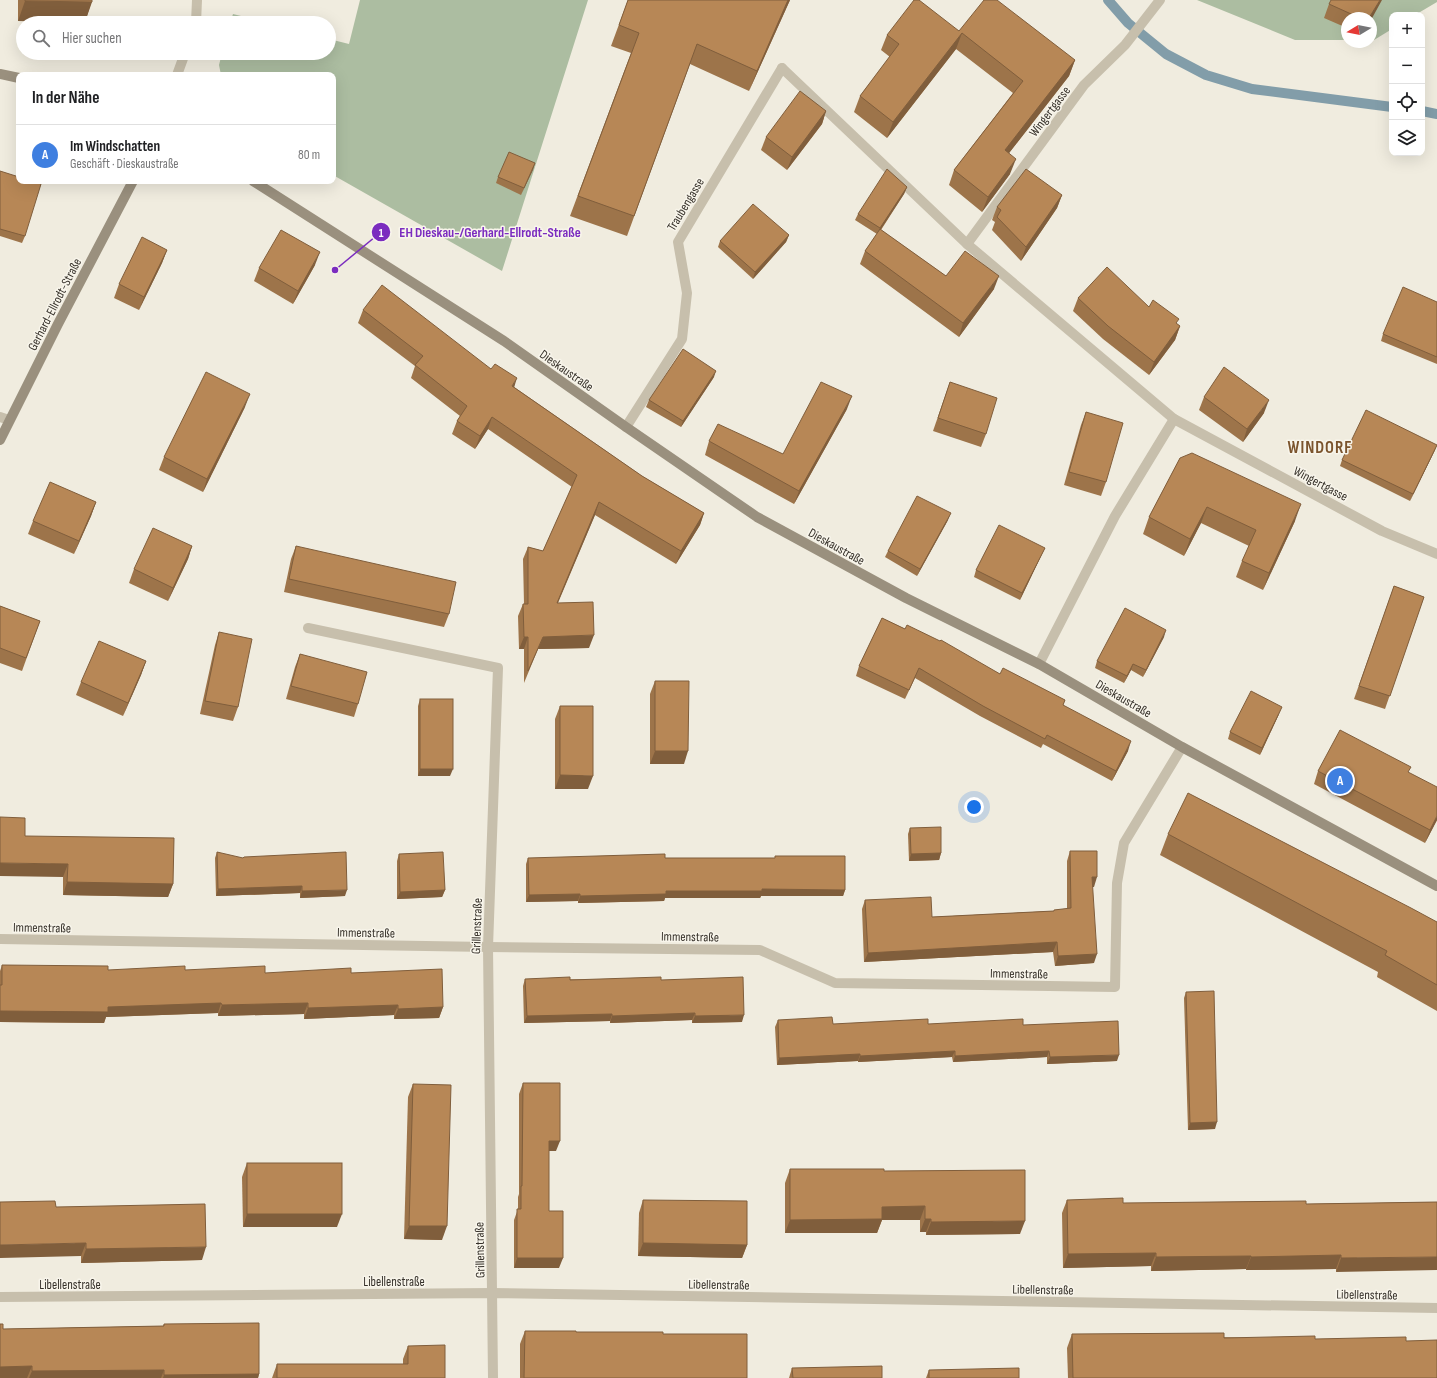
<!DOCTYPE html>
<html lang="de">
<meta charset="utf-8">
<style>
:root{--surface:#fff;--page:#f6f6f6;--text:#202124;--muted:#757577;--line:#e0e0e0;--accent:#254352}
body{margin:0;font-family:"Sofia Sans Condensed",sans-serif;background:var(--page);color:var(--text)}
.controls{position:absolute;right:12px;top:12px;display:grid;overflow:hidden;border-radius:8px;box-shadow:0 4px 16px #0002}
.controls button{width:36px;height:36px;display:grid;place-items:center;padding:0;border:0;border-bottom:1px solid var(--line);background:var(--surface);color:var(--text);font:20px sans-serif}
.compass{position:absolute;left:1341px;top:12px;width:36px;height:36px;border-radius:50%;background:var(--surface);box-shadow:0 4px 16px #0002;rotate:260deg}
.you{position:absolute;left:974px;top:807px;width:14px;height:14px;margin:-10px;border:3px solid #fff;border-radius:50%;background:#1a73e8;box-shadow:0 0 0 6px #1a73e833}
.badge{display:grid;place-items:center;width:26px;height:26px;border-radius:50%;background:var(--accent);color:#fff;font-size:13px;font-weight:700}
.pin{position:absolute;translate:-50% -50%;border:2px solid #fff;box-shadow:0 1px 4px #0006}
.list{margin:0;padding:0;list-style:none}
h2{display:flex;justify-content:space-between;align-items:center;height:52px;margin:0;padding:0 16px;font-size:17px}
h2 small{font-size:13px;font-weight:400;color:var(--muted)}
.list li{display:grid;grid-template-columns:26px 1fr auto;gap:12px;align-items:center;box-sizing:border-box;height:60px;padding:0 16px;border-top:1px solid var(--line)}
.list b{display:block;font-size:15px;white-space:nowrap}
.list p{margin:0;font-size:13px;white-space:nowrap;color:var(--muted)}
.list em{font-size:13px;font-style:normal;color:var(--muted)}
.icon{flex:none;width:22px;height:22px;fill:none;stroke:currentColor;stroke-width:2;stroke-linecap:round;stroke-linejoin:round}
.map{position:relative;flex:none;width:1437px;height:1378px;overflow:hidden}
.search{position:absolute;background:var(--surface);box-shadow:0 4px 16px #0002;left:16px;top:16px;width:320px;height:44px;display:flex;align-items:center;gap:10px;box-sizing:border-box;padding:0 14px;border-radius:22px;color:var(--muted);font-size:15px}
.panel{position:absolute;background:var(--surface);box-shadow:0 4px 16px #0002;left:16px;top:72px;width:320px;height:112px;border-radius:8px}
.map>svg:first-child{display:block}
.green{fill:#acbda1}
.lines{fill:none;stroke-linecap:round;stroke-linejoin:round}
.stream{stroke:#829da9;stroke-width:10}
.lane{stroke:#c7bfac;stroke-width:10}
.street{stroke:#c7bfac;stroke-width:10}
.secondary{stroke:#9a907e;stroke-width:10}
.wall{fill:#9d744a}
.shaded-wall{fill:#805e3c}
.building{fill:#b78756;stroke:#805e3c}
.labels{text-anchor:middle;stroke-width:3;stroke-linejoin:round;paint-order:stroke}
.street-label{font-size:13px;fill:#36312a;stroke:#f8f5eb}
.district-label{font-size:17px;font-weight:bold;letter-spacing:1px;fill:#7b542d;stroke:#f8f5eb}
.leader{fill:none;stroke:#7b2cbf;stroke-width:1.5}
.callout-dot{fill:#7b2cbf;stroke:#f8f5eb;stroke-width:1.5}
.mark-label{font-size:12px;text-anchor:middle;font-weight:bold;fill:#fff}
.callout-label{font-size:14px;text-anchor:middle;font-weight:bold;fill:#7b2cbf;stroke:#f8f5eb;stroke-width:3;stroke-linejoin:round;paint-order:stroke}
</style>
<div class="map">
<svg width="1437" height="1378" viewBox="0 0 1437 1378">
<rect width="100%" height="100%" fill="#f0ecdf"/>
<g class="green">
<polygon points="360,0 588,0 502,271 333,175 333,75 221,75 219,65 222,53 329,53 329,39 349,44"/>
<polygon points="1197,0 1437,0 1437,2 1415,15 1392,15 1392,29 1374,40 1371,40 1371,18 1347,18 1347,40 1295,40"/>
<polygon points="233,14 269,23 230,23"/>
</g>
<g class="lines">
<g class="stream">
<polyline points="1108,0 1128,23 1166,54 1206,75 1252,89 1392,107"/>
<polyline points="1422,111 1437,114"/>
</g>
<polyline class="lane" points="626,427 682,339 687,293 678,242 782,68"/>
<g class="street">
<polyline points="196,23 197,0"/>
<polyline points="782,68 967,244 1174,419 1382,531 1437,554"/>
<polyline points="177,75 185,53"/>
<polyline points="967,244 1084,85 1125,45 1160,0"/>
<polyline points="0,417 9,420"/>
<polyline points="308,628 498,668 488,947 493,1378"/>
<polyline points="1039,664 1115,516 1174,419"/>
<polyline points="0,939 488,947 760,950 835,983 1115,987 1117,883 1124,843 1182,747"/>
<polyline points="0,1297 492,1293 1437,1308"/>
</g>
<g class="secondary">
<polyline points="0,74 19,78"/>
<polyline points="253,181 504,341 626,427 757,517 906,598 1039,664 1182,747 1437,886"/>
<polyline points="0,440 58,324 133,181"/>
</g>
</g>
<g class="wall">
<polygon points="18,0 92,0 85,22 18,21"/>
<polygon points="628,0 790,0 749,91 690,64 627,236 570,216 631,53 611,46"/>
<polygon points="1329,4 1371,18 1347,18 1347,28 1324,18"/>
<polygon points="959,31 1075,60 1069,76 1009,153 1010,174 982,212 949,185 954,170 1013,93 956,49 887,138 854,112 860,96 890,57 881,50 887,35"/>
<polygon points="826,111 822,124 787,170 761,150 766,137"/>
<polygon points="535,163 521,195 496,183 498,177"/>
<polygon points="0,171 25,236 22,243 0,236"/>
<polygon points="907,187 904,194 881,230 946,276 994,289 959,337 860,264 865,251 877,234 855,220 858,214"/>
<polygon points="1062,195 1057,208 1021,261 992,230 995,222 992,220 997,207"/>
<polygon points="789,235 786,242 753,279 718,247 720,241"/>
<polygon points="167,250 162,263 139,310 114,298 119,284"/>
<polygon points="315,265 293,304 254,281 259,268"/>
<polygon points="1078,298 1149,307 1180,326 1175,340 1149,375 1103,339 1073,311"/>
<polygon points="1437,302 1437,364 1381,341 1383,334"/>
<polygon points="363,310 514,387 642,476 704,513 700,525 676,564 595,515 558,603 589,648 538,649 524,683 524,649 519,649 518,616 523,604 524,604 523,559 528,547 543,551 572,487 488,429 475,449 452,434 457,421 460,416 411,378 415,366 358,323"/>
<polygon points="714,377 681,427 646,407 649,400"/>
<polygon points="950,382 986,434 981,447 933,431"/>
<polygon points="1204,397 1264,413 1243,442 1199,410"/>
<polygon points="245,407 203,492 159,470 164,457"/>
<polygon points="847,409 794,504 705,455 709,441 783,454"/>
<polygon points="1086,412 1106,482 1101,496 1064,485 1081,425"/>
<polygon points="1437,445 1434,452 1410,501 1340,466 1342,460"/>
<polygon points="1180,458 1295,521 1263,590 1236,577 1242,561 1249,546 1201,523 1184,556 1143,534 1149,517"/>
<polygon points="96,502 91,516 74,554 28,534 33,521"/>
<polygon points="948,520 917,576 885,557 888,551"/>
<polygon points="192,546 188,559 168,601 129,583 134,569"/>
<polygon points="296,546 449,614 444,627 284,592 291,559"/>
<polygon points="1045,548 1042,554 1020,600 974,577 976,570"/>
<polygon points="1394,586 1424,597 1385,709 1354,699"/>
<polygon points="0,606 40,621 22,671 0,663"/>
<polygon points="882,618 1000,674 1065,700 1063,705 1128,751 1112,781 1043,744 1041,748 980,716 915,678 905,699 856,676 859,666"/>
<polygon points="219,632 238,707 233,721 200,714 215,645"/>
<polygon points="1164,637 1143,677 1131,670 1124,683 1095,668 1097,661"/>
<polygon points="300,654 358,704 354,717 286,699 295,667"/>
<polygon points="146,661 141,675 123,716 76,695 81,682"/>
<polygon points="655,681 684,764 650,764 650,694"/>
<polygon points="420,699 450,776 418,776 418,706"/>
<polygon points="560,706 588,789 555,789 555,719"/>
<polygon points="1279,714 1260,755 1228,739 1230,732"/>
<polygon points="1318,771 1437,820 1425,843 1314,784"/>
<polygon points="910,828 941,853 939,860 909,861 908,834"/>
<polygon points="1168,834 1437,922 1437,1011 1377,977 1378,972 1160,855"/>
<polygon points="25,836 173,884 168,897 63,895 63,877"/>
<polygon points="1070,851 1094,887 1092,887 1094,963 1055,966 1053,952 864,962 862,909 865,900 932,917 1054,911 1054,910 1067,909 1067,861"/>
<polygon points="217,852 345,896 300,898 300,893 216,896 215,858"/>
<polygon points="399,854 445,890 442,897 397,899 397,861"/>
<polygon points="775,856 845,890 843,896 761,896 760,898 665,898 664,901 578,903 578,901 526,902 526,864 528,858 775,858"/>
<polygon points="2,965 108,970 185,970 265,973 351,973 443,1007 439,1018 394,1019 394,1015 304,1019 304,1014 218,1016 218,1013 106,1017 104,1023 0,1022 0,971"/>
<polygon points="525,979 661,980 742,1022 692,1023 692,1020 610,1023 610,1021 524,1023 523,986"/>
<polygon points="1186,992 1215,1129 1188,1130 1184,998"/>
<polygon points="778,1020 833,1024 928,1024 1023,1025 1117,1061 1047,1064 1047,1057 953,1062 952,1057 858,1062 858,1061 777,1065 775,1027"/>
<polygon points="523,1083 556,1151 549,1151 549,1211 559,1268 514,1268 514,1220 518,1209 518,1197 519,1194 519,1094"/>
<polygon points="413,1084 442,1240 404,1239 408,1097"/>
<polygon points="247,1163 337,1227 243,1227 242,1177"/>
<polygon points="790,1169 884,1171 1020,1234 926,1235 926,1232 920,1232 920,1220 882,1220 877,1233 785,1233 785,1183"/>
<polygon points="643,1200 747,1245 742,1258 638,1256 639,1213"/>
<polygon points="1067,1200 1123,1203 1306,1204 1437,1202 1336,1272 1336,1269 1246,1270 1246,1269 1151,1271 1151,1266 1063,1268 1062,1213"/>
<polygon points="56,1207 202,1260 81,1263 81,1256"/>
<polygon points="164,1324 259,1374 258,1378 0,1378 3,1329 163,1326"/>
<polygon points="525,1331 663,1334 747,1378 520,1378 520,1344"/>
<polygon points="1072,1334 1406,1341 1437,1378 1068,1378 1067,1348"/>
<polygon points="408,1346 445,1378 272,1378 277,1364 403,1364 403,1359"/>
<polygon points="792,1368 882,1378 789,1378"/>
<polygon points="929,1370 1019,1378 926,1378"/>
</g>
<g class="shaded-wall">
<polygon points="788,0 790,0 749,91 757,71"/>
<polygon points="1380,0 1382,0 1371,20 1371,18 1369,18"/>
<polygon points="25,1 92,2 85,22 18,21"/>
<polygon points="962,33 956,49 887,138 893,122"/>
<polygon points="1075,60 1069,76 999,166 1005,150"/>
<polygon points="826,111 822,124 787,170 792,157"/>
<polygon points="1016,159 1010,174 982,212 988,197"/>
<polygon points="535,163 533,170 521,195 524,188"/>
<polygon points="907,187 904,194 877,235 880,228"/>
<polygon points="1062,195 1057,208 1021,261 1026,247"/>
<polygon points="789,235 786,242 753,279 755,272"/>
<polygon points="167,250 162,263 139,310 144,297"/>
<polygon points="320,252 315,265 293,304 298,291"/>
<polygon points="999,276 994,289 959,337 963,323"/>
<polygon points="1180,326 1175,340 1149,375 1154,362"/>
<polygon points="716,371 714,377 681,427 683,421"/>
<polygon points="517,378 513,391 512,386"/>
<polygon points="250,394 245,407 203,492 207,479"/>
<polygon points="852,396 847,409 794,504 799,491"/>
<polygon points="1269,400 1264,413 1243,442 1247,429"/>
<polygon points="492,417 488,429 475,449 480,436"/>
<polygon points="1437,445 1434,452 1410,501 1413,494"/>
<polygon points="96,502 91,516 74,554 79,541"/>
<polygon points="599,502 595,515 552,616 557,603"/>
<polygon points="1301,504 1295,521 1263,590 1269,573"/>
<polygon points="1207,507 1201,523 1184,556 1190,539"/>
<polygon points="704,513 700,525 676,564 681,551"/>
<polygon points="951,513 948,520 917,576 920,569"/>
<polygon points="192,546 188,559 168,601 173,588"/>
<polygon points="1045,548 1042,554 1020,600 1022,593"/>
<polygon points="1166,630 1164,637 1143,677 1146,670"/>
<polygon points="594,635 589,648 538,649 524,683 543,637"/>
<polygon points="524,637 528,637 524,649 519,649"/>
<polygon points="146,661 141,675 123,716 128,703"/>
<polygon points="1133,664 1131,670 1124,683 1127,676"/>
<polygon points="1282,707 1279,714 1260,755 1262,748"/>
<polygon points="1131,741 1128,751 1112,781 1116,771"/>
<polygon points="655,751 688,751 684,764 650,764"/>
<polygon points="420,769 453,769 450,776 418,776"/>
<polygon points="560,775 593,776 588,789 555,789"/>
<polygon points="1437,816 1437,820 1425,843 1430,830"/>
<polygon points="941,853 939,860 909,861 911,854"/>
<polygon points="0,863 68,864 63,877 0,876"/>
<polygon points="1092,877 1097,877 1094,887 1088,887"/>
<polygon points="67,882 173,884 168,897 63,895"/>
<polygon points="302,886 300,893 216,896 218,889"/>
<polygon points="762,889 845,890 843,896 761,896 760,898 665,898 664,901 578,903 580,896 666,891"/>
<polygon points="347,890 345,896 300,898 302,891"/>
<polygon points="445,890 442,897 397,899 400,892"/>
<polygon points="580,894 578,901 526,902 529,895"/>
<polygon points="1057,942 1053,952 864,962 868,953"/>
<polygon points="1097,954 1094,963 1055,966 1058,956"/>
<polygon points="221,1003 218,1013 106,1017 104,1023 0,1022 0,1011 108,1007"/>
<polygon points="308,1003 304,1014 218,1016 222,1005"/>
<polygon points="398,1005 394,1015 304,1019 308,1008"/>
<polygon points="443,1007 439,1018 394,1019 398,1009"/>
<polygon points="695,1013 692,1020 610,1023 612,1016"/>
<polygon points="612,1014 610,1021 524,1023 527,1016"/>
<polygon points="744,1015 742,1022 692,1023 695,1016"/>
<polygon points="955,1051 952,1057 858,1062 860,1056"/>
<polygon points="1049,1051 1047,1057 953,1062 955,1056"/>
<polygon points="860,1054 858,1061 777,1065 779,1058"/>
<polygon points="1119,1055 1117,1061 1047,1064 1050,1057"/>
<polygon points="1217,1122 1215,1129 1188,1130 1190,1123"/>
<polygon points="549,1141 560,1141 556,1151 546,1151"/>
<polygon points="925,1206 920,1220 882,1220 877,1233 785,1233 790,1220 882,1207"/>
<polygon points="247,1214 342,1214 337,1227 243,1227"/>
<polygon points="925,1219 931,1219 926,1232 920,1232"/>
<polygon points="1025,1221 1020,1234 926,1235 931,1222"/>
<polygon points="409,1226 447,1226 442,1240 404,1239"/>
<polygon points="86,1243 81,1256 0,1258 0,1245"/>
<polygon points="643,1243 747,1245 742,1258 638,1256"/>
<polygon points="206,1247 202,1260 81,1263 86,1249"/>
<polygon points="1156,1253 1151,1266 1063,1268 1068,1254"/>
<polygon points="1341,1255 1336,1269 1246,1270 1251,1257"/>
<polygon points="1251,1256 1246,1269 1151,1271 1156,1257"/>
<polygon points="1437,1257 1437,1270 1336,1272 1341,1258"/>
<polygon points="517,1258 563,1258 559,1268 514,1268"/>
<polygon points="32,1366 27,1378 0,1378 0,1367"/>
<polygon points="164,1370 161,1378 29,1378 32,1371"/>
<polygon points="259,1374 258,1378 163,1378 164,1375"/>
</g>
<g class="building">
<polygon points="25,0 92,0 92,2 25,1"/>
<polygon points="628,0 788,0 757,71 697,44 634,216 578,196 639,33 619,25"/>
<polygon points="914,0 919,0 959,31 984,0 997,0 1075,60 1005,150 1016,159 988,197 954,170 1023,81 962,33 893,122 860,96 899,44 887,35"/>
<polygon points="1331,0 1380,0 1369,18 1360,18 1329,4"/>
<polygon points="800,91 826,111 792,157 766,137"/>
<polygon points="509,152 535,163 524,188 498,177"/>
<polygon points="887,169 907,187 880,228 858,214"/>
<polygon points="1026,169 1062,195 1026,247 997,217 1001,210 997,207"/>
<polygon points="0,171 19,177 19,181 31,181 41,184 25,236 0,229"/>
<polygon points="753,204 789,235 755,272 720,241"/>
<polygon points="880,229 946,276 965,251 999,276 963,323 865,251"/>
<polygon points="281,230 320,252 298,291 259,268"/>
<polygon points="142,237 167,250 144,297 119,284"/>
<polygon points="1107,267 1149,307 1153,300 1179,319 1176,323 1180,326 1154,362 1108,326 1078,298"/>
<polygon points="382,285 491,369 495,364 517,378 512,386 642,476 704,513 681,551 599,502 557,603 593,602 594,635 543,637 528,671 528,637 524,637 523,604 528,604 528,547 543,551 577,475 492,417 480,436 457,421 467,406 415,365 423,356 363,310"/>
<polygon points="1403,287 1437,302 1437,357 1383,334"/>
<polygon points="683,349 716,371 683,421 649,400"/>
<polygon points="1224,367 1269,400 1247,429 1204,397"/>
<polygon points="206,372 250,394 207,479 164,457"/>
<polygon points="821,382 852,396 799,491 709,441 718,424 783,454"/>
<polygon points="950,382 997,398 986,434 938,418"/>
<polygon points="1366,410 1437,445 1413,494 1342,460"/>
<polygon points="1086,412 1123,423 1106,482 1069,472"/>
<polygon points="1192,453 1301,504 1269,573 1242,561 1256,530 1207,507 1190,539 1149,517 1180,458"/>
<polygon points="50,482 96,502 79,541 33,521"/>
<polygon points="917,496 951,513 920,569 888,551"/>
<polygon points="999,525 1045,548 1022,593 976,570"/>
<polygon points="153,528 192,546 173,588 134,569"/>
<polygon points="296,546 456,582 449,614 289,579"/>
<polygon points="1394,586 1424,597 1390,696 1359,686"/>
<polygon points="0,606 40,621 26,658 0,648"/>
<polygon points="1125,608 1166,630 1146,670 1133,664 1127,676 1097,661"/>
<polygon points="882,618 905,629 907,625 940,641 941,640 1000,674 1003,668 1065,700 1063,705 1131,741 1116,771 1047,735 1045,739 983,706 919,668 909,690 859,666"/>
<polygon points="219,632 252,639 238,707 205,701"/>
<polygon points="99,641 146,661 128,703 81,682"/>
<polygon points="300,654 367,672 358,704 291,686"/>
<polygon points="655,681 689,681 688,751 655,751"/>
<polygon points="1251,691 1282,707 1262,748 1230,732"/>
<rect x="420" y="699" width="33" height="70"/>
<polygon points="560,706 593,706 593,776 560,775"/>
<polygon points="1340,730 1411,767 1408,772 1437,787 1437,816 1430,830 1318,771"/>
<polygon points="1188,793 1411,908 1437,922 1437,985 1385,955 1387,951 1168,834"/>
<polygon points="0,817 25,818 25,836 174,838 173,884 67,882 68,864 0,863"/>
<polygon points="941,827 941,853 911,854 910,828"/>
<polygon points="1070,851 1097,851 1097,877 1092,877 1097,954 1058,956 1057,942 868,953 865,900 931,897 932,917 1054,911 1054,910 1071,908"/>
<polygon points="217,852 243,858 244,857 346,852 347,890 302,891 302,886 218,889"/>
<polygon points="443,852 445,890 400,892 399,854"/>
<polygon points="665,854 665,858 775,858 775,856 845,856 845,890 762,889 762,891 666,891 666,894 580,896 580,894 529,895 528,858"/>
<polygon points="2,965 108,966 108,970 185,966 185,970 265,966 265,973 351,968 351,973 442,969 443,1007 398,1009 398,1005 308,1008 308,1003 222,1005 221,1003 108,1007 108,1012 0,1011 0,985 2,985"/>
<polygon points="570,977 570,980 661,977 661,980 743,977 744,1015 695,1016 695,1013 612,1016 612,1014 527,1016 525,979"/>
<polygon points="1214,991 1217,1122 1190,1123 1186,992"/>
<polygon points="832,1017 833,1024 928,1019 928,1024 1023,1019 1023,1025 1118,1021 1119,1055 1050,1057 1049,1051 955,1056 955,1051 860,1056 860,1054 779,1058 778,1020"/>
<polygon points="523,1083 560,1083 560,1141 549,1141 549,1211 563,1211 563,1258 517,1258 517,1209 521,1209 521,1186 522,1186"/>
<polygon points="413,1084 451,1085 447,1226 409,1226"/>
<rect x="247" y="1163" width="95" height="51"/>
<polygon points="790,1169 884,1169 884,1171 1025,1170 1025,1221 931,1222 931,1219 925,1219 925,1206 882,1207 882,1219 790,1220"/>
<polygon points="1123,1198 1123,1203 1306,1201 1306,1204 1437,1202 1437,1257 1341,1258 1341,1255 1251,1257 1251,1256 1156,1257 1156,1253 1068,1254 1067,1200"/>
<polygon points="643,1200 747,1201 747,1245 643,1243"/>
<polygon points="55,1201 56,1207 205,1204 206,1247 86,1249 86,1243 0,1245 0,1202"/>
<polygon points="259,1323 259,1374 164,1375 164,1370 32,1371 32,1366 0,1367 0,1324 3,1324 3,1329 164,1326 164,1324"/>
<polygon points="525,1331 576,1331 576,1332 663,1332 663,1334 747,1334 747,1378 524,1378"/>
<polygon points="1224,1333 1224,1338 1315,1336 1315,1339 1406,1337 1406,1341 1437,1340 1437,1378 1073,1378 1072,1334"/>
<polygon points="445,1345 445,1378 277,1378 277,1364 408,1364 408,1346"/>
<polygon points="882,1366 882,1378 793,1378 792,1368"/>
<polygon points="1019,1368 1019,1378 929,1378 929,1370"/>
</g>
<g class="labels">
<g class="street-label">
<text transform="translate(1049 111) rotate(-53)" y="5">Wingertgasse</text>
<text transform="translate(685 204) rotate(-59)" y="5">Traubengasse</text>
<text transform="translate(54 304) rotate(-63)" y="5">Gerhard-Ellrodt-Straße</text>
<text transform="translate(567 370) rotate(35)" y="5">Dieskaustraße</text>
<text transform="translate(1321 483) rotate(28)" y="5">Wingertgasse</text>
<text transform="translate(837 546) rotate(29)" y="5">Dieskaustraße</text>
<text transform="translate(1124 698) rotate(30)" y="5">Dieskaustraße</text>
<text transform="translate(476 926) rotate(-88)" y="5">Grillenstraße</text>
<text transform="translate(42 927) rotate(1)" y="5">Immenstraße</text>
<text transform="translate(366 932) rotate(1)" y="5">Immenstraße</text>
<text transform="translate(690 936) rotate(1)" y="5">Immenstraße</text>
<text transform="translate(1019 973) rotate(1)" y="5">Immenstraße</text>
<text transform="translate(479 1250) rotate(-91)" y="5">Grillenstraße</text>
<text x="394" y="1286">Libellenstraße</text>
<text x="70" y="1289">Libellenstraße</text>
<text transform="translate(719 1284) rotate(1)" y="5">Libellenstraße</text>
<text transform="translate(1043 1289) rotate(1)" y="5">Libellenstraße</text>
<text transform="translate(1367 1294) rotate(1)" y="5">Libellenstraße</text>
</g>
<g class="district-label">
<text x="1320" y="453">WINDORF</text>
</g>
</g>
<path class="leader" d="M335 270L381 232"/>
<g class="callout-dot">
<circle cx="335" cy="270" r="4"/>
<circle cx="381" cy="232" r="10"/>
</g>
<g class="mark-label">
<text x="381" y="237">1</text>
</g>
<g class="callout-label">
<text x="490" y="237">EH Dieskau-/Gerhard-Ellrodt-Straße</text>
</g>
</svg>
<div class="controls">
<button>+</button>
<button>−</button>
<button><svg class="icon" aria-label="locate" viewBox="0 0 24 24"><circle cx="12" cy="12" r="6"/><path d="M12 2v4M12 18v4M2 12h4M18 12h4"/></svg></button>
<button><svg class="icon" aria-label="layers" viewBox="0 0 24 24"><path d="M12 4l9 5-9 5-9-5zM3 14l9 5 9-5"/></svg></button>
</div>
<svg class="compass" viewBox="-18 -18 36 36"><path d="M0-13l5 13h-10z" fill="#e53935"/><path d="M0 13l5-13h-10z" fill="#757577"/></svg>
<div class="you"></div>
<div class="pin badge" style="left:1340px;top:781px;background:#3f7fe0">A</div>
<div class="search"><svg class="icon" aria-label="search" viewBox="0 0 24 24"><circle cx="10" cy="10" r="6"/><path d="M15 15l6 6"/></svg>Hier suchen</div>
<section class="panel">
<h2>In der Nähe<small></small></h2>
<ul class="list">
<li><span class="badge" style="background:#3f7fe0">A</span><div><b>Im Windschatten</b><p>Geschäft · Dieskaustraße</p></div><em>80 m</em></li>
</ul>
</section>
</div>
